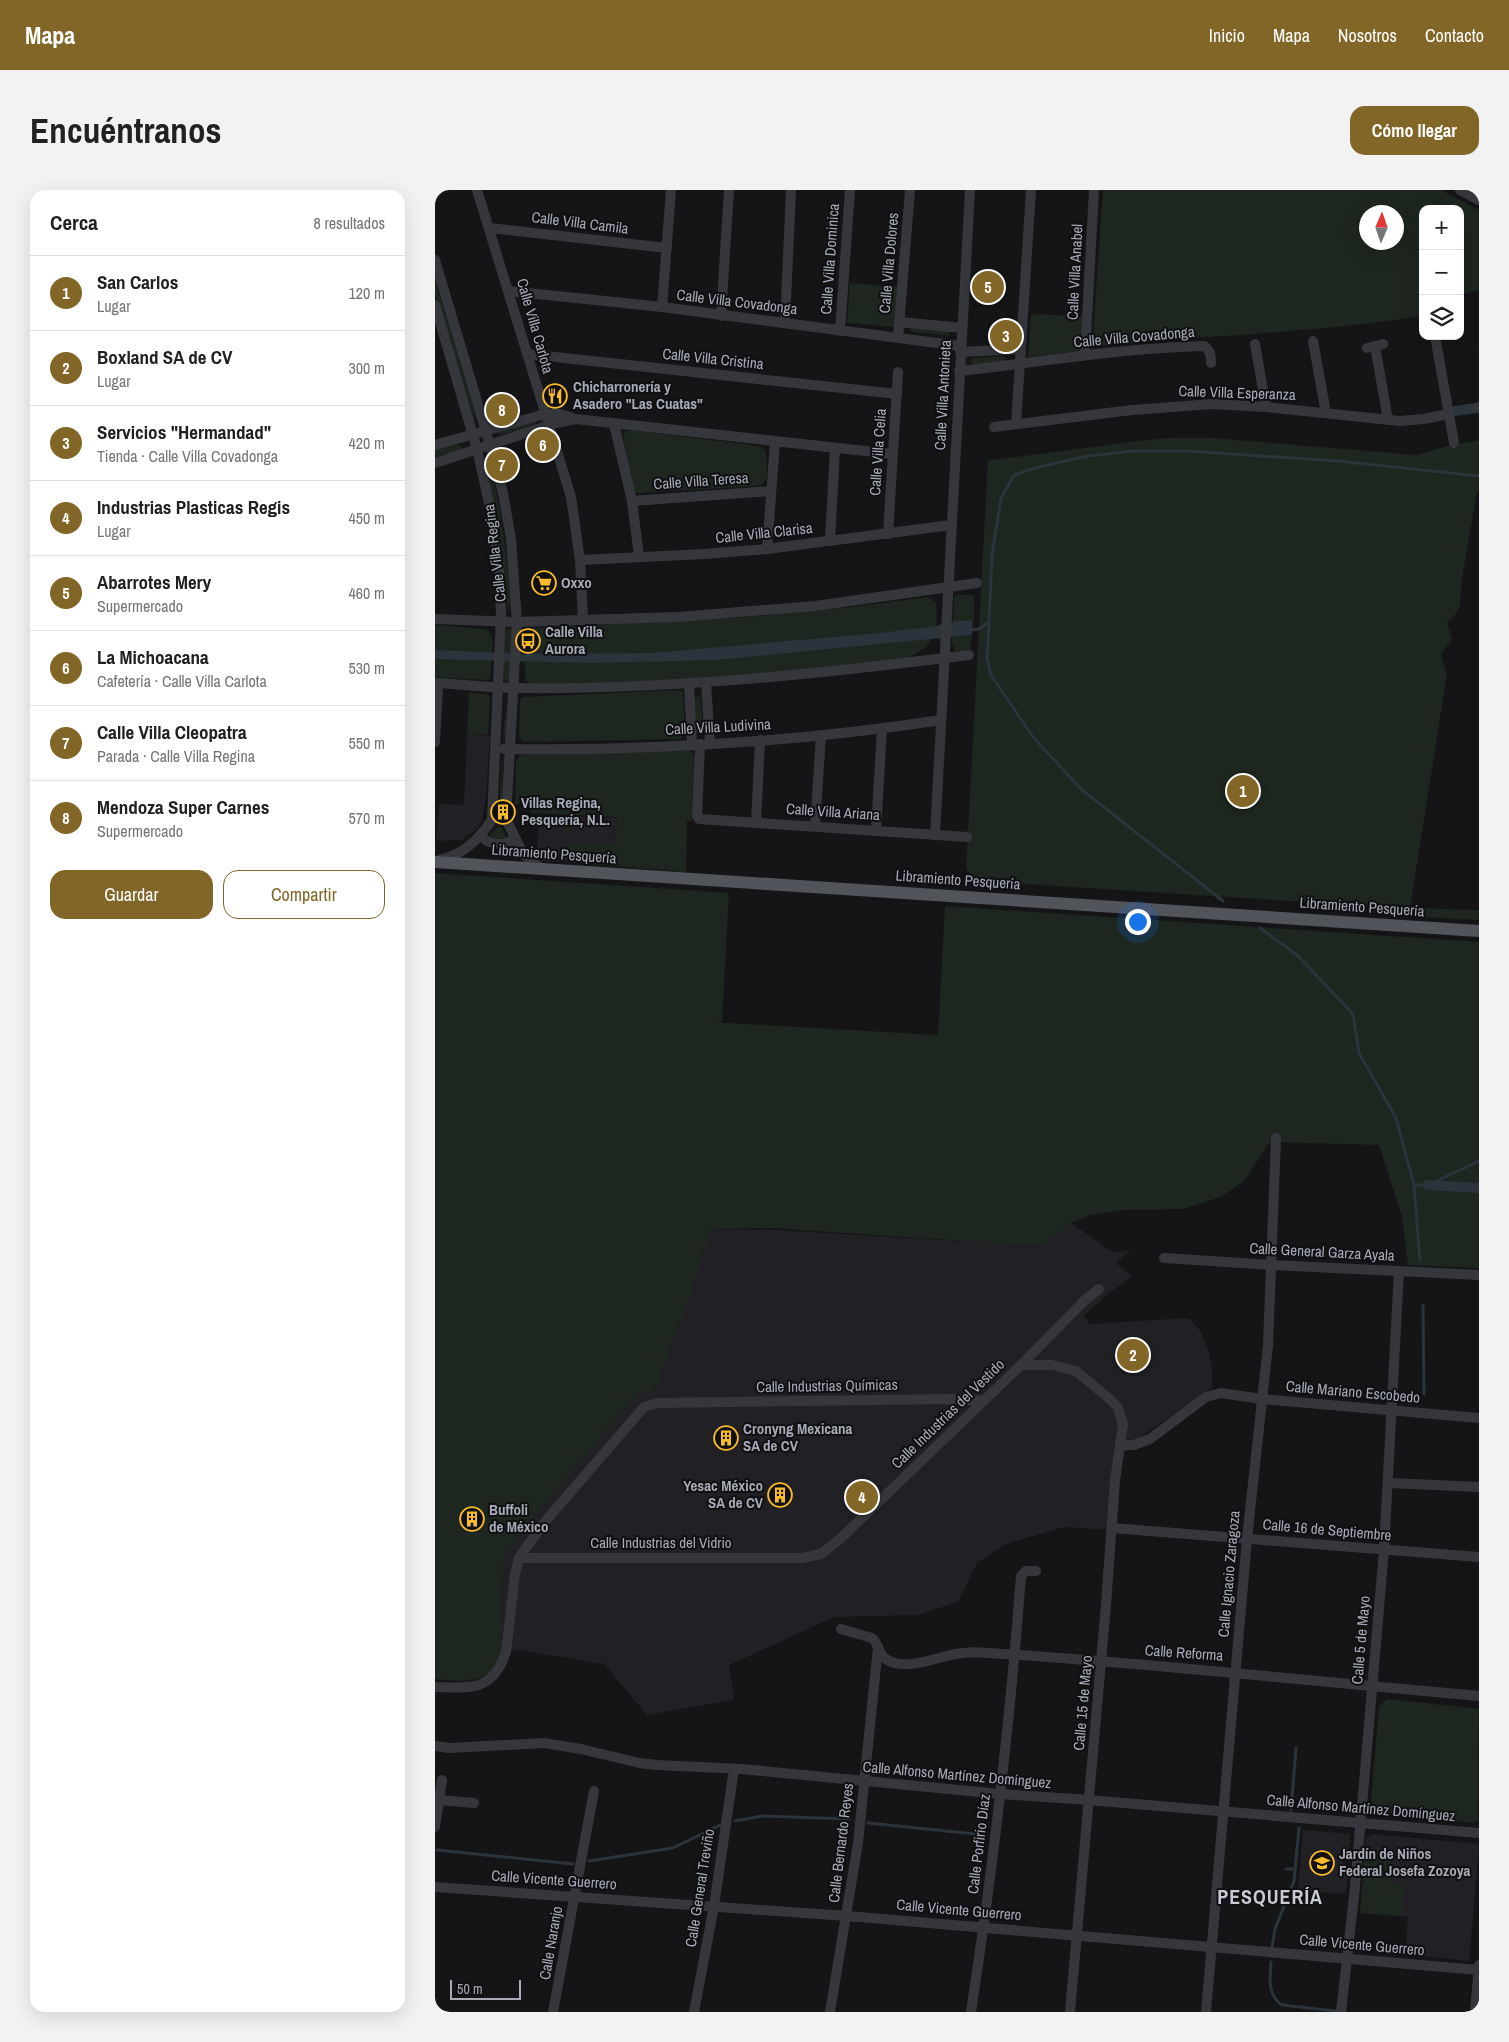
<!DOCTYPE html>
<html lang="es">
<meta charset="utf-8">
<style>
:root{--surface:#fff;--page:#f2f2f2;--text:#202124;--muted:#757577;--line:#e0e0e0;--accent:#826627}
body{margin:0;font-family:"Archivo Narrow",sans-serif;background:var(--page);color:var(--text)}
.controls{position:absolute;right:15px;top:15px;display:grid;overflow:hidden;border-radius:10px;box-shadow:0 5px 20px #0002}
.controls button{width:45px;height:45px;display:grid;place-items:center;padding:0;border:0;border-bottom:1px solid var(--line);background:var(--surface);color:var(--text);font:25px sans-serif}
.compass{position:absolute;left:924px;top:15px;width:45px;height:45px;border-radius:50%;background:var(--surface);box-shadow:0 5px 20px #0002;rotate:2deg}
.scale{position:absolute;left:15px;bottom:12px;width:71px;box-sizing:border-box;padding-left:5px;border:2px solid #a7abb8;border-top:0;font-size:14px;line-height:18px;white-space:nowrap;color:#a7abb8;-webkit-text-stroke:4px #101012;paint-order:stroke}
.you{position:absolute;left:702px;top:731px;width:18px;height:18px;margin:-12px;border:4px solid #fff;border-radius:50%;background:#1a73e8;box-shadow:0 0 0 8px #1a73e833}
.badge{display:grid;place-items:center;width:32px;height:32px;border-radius:50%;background:var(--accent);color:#fff;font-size:16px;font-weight:700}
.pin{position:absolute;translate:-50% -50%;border:2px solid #fff;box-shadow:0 1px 5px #0006}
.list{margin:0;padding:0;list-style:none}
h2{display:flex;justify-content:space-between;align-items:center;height:65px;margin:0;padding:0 20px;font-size:21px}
h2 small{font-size:16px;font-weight:400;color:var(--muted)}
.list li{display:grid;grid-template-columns:32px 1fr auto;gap:15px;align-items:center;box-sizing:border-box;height:75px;padding:0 20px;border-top:1px solid var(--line)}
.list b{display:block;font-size:19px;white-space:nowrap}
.list p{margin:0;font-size:16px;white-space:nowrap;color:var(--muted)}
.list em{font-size:16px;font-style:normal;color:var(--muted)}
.actions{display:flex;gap:10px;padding:15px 20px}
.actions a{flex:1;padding:11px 0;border:1px solid var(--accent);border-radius:15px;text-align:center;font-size:18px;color:var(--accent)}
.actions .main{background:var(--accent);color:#fff}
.icon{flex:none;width:28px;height:28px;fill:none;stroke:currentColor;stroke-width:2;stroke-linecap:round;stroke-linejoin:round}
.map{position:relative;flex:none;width:1044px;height:1822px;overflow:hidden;border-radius:15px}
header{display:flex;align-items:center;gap:30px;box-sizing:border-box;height:70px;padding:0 25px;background:var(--accent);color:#fff}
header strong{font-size:24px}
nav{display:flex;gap:28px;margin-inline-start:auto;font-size:18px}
.intro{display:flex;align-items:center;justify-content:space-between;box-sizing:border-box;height:120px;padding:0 30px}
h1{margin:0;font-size:35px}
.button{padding:12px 22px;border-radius:15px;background:var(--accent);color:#fff;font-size:18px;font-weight:700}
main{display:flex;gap:30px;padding:0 30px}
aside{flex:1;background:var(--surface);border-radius:15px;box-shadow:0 5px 20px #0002}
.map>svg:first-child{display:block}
.built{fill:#212125}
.green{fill:#1d261f;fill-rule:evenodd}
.water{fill:#2b343c}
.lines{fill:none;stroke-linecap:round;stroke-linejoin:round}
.stream{stroke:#2b343c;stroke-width:3}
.canal{stroke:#2b343c;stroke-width:10}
.minor{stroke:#36373d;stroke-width:10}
.major{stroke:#52545c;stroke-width:12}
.labels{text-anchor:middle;stroke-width:4;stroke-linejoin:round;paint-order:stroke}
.street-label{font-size:15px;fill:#a7abb8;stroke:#101012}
.poi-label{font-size:15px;font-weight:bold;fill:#a7abb8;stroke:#101012;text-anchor:start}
.district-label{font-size:20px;font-weight:bold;letter-spacing:1px;fill:#c8cbd4;stroke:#101012}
</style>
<header>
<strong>Mapa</strong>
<nav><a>Inicio</a><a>Mapa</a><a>Nosotros</a><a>Contacto</a></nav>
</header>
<div class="intro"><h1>Encuéntranos</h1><a class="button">Cómo llegar</a></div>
<main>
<aside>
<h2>Cerca<small>8 resultados</small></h2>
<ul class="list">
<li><span class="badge">1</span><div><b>San Carlos</b><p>Lugar</p></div><em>120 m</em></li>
<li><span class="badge">2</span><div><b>Boxland SA de CV</b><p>Lugar</p></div><em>300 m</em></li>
<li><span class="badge">3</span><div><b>Servicios &quot;Hermandad&quot;</b><p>Tienda · Calle Villa Covadonga</p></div><em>420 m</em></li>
<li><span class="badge">4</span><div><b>Industrias Plasticas Regis</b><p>Lugar</p></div><em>450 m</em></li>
<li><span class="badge">5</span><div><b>Abarrotes Mery</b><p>Supermercado</p></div><em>460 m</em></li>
<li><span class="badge">6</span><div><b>La Michoacana</b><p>Cafetería · Calle Villa Carlota</p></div><em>530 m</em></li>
<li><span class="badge">7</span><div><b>Calle Villa Cleopatra</b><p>Parada · Calle Villa Regina</p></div><em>550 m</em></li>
<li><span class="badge">8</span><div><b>Mendoza Super Carnes</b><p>Supermercado</p></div><em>570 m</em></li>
</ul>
<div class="actions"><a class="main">Guardar</a><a>Compartir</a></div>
</aside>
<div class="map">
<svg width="1044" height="1822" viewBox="0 0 1044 1822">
<rect width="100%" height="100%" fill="#151517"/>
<g class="built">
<polygon points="32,544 55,545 51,606 47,630 42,639 27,650 1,651 4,614 29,615"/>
<polygon points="104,625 182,628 180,656 134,654 132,672 107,671 102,665"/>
<polygon points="636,1033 679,1063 695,1060 681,1073 697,1087 670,1106 649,1126 655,1134 754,1128 766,1142 774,1163 777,1176 777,1198 700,1251 681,1252 675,1340 629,1337 571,1354 542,1373 523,1412 482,1425 399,1427 294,1475 299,1510 212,1525 169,1474 84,1460 66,1463 29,1491 0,1489 0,1151 264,1050 275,1039 341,1040 607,1056"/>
<polygon points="868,1640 915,1644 914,1663 909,1663 908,1678 908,1682 913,1683 911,1704 863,1701"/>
<polygon points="937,1644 1042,1654 1044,1657 1034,1771 970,1764 973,1727 925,1723 931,1648"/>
</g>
<g class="green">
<path d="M668 0H1006L1044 20V100L1025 105V19H988V126C881 143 772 145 664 156L660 154 658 146ZM932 22H962V52H932Z"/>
<polygon points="0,89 41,227 39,228 0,105"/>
<polygon points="415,93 463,97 460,137 412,133"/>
<polygon points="596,124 647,126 645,161 593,167"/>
<polygon points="475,138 513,141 515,146 476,142"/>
<polygon points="568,166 571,168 568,171 538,174 536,171 537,168"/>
<polygon points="101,231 100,234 66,245 64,244 63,241"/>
<polygon points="194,240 325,256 331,261 332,287 328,294 322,296 202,303 199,301 188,246 190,242"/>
<path d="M735 248H777L981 265 1017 255 1044 250V301H1042L1026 395 1025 415 1020 425 1012 432 1017 450 1006 464 1012 484 975 718 1044 720V730L956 725 951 717 541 691 531 679 553 270C614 264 674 253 735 248Z"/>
<polygon points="23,254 27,257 25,260 0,267 0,260"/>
<path d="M51 268C62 285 79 402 74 422L73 420 65 344 50 269Z"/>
<polygon points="523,405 539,405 539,430 518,432 519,409 520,406"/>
<path d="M493 407 501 412C504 439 499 459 471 468 346 483 222 494 96 493L91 491 90 486V445L97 438 300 428 417 417Z"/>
<polygon points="0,435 49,439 55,442 58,451 55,488 51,490 0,487"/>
<polygon points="74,438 77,441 75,488 71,491 68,487 71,441"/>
<polygon points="537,445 535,460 520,461 517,454 517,447"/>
<polygon points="244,500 248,502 250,543 245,549 88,552 84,547 85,510 88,507"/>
<polygon points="34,503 52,504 55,508 53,544 32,544"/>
<polygon points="263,506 266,508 268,541 264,544 261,542 259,508"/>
<polygon points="71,513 71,550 69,551 68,550"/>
<polygon points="253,559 259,565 257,631 252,631 251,682 132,672 133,654 180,656 182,627 96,623 95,614 80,614 81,571 85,565"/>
<polygon points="68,569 67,616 64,616 67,570"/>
<rect x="131" y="629" width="8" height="12"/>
<polygon points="63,636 67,638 72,648 57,649 54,647"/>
<polygon points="0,683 294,703 287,832 275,832 503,845 510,716 1044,752 1044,1078 973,1075 967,1026 944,955 835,952 809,991 786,1007 748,1019 688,1020 655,1025 636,1033 607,1056 335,1038 275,1039 269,1044 274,1041 261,1088 219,1202 204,1202 113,1309 74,1359 69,1369 66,1463 60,1481 53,1486 29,1491 0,1489"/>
<polygon points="952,1509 1044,1519 1043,1631 1038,1633 944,1622 937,1618 936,1611 944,1516"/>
<polygon points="930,1668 958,1670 956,1693 969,1694 966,1726 925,1723"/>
</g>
<polygon class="water" points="538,430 537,445 280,470 155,473 0,469 0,460 92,464 217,463 445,443 502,436 511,432"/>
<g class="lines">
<g class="stream">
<polyline points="554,433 552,468 556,485 598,547 646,599 788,711"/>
<polyline points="535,440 544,439 554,432 557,365 566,308 579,285 603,277 653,266 699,261 751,261 902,271 1044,286"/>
<polyline points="825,738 862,765 918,824 924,863 961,928 979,995 993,995 1044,971"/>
<polyline points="979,995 985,1071"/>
<polyline points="988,1115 989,1204"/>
<polyline points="856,1620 861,1558"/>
<polyline points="300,1631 327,1626 415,1629"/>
<polyline points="433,1633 550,1645"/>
<polyline points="2,1660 138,1674"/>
<polyline points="154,1671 238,1658 285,1635"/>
<polyline points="851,1679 860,1679"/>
<polyline points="837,1757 840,1739 859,1691 864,1638"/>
<path d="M836 1772C835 1788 832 1805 847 1815L900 1821"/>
</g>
<g class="canal">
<polyline points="1012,222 1042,218"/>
<polyline points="993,995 1044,998"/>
</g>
<g class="minor">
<polyline points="42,0 136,307 145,370 148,430"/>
<polyline points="1025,0 1044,10"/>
<polyline points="55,38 232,58"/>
<polyline points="0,70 55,255 68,303 76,349 82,432 71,629 88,664 107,679"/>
<polyline points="74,101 227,117 525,156"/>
<path d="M0 115 42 259 56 322 64 380 66 426 57 630C43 650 28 665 4 670"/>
<polyline points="227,117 236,0"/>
<polyline points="286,126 294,0"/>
<polyline points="464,132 527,138"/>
<polyline points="350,133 356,0"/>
<polyline points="405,141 415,0"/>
<polyline points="1000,146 1019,253"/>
<polyline points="463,148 475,0"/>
<polyline points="878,151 891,223"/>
<polyline points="820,154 831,217"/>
<polyline points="940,156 953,230"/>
<polyline points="932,158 948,154"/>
<polyline points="525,162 586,159"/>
<polyline points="92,164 462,204"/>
<polyline points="650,165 659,0"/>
<path d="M524 181C606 172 687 158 769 156 775 160 776 165 776 173"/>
<polyline points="1042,218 1044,217"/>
<polyline points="179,234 197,311 204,366"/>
<polyline points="581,234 596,0"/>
<polyline points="559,237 697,220 777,214 831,217 965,231 989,229 1013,224"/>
<polyline points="0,255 110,224 124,224 138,228"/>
<polyline points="0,273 121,233 141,229 457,264"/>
<polyline points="197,311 336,301"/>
<polyline points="453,344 463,182"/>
<polyline points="395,351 400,259"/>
<polyline points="332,359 340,252"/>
<polyline points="145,370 270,364 332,359 516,335"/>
<polyline points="0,429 82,432 243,427 380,416 542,393"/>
<path d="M0 493C26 494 53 498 80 498 232 500 383 484 534 465"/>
<polyline points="271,493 275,553"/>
<polyline points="254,494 257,554"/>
<polyline points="0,552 3,499"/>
<polyline points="265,554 262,626 264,629 532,647"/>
<path d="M69 559C215 561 362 552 506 530"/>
<polyline points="321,632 325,550"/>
<polyline points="380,636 386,545"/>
<polyline points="441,640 447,539"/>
<path d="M46 645C51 655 73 657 79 648"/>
<polyline points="500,645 535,0"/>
<polyline points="729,1068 837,1075 1044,1085"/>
<polyline points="586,1175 617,1175 641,1181 676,1210 683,1218 688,1234 680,1290 671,1415 635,1822"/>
<polyline points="685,1256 699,1255 715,1249 771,1207 786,1203 826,1209 1044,1228"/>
<polyline points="954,1293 1044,1297"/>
<polyline points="677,1338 1044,1367"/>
<polyline points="84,1368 367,1368 386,1364 405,1349 586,1175 650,1110 664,1099"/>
<path d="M406 1439 437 1448C444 1454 443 1464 451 1469 468 1482 502 1467 521 1464 532 1462 543 1462 554 1463 718 1473 881 1492 1044 1506"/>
<path d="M0 1497C37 1498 58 1501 71 1462L80 1384 84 1368 108 1334 209 1217 222 1213 520 1209 548 1211"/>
<polyline points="0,1556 14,1558 109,1553 146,1559 204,1573 222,1575 307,1579 565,1604 653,1610 1044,1643"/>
<polyline points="4,1610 39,1613"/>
<polyline points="0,1637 7,1590"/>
<polyline points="0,1697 412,1726 1044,1780"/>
<polyline points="118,1822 159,1601"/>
<polyline points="259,1822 279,1716 299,1579"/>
<polyline points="395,1822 423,1653 443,1457"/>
<path d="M536 1822C558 1678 575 1532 586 1386L591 1381H601"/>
<polyline points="771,1822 812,1349 833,1155 841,948"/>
<polyline points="906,1822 920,1697 949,1360 964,1081"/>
<polyline points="1040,1822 1044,1775"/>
</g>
<polyline class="major" points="0,672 1044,741"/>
</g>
<defs>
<g id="restaurant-ring" transform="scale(1.25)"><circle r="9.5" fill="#101012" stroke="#fabb2b" stroke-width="1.5"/><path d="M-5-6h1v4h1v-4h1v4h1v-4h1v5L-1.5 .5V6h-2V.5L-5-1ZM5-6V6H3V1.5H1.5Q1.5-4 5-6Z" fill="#fabb2b"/></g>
<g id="supermarket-ring" transform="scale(1.25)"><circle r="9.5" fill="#101012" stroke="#fabb2b" stroke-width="1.5"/><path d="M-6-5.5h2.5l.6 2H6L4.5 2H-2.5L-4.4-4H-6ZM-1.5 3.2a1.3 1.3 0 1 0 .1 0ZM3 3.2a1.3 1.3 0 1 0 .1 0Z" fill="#fabb2b"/></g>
<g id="bus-ring" transform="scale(1.25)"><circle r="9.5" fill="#101012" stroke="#fabb2b" stroke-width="1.5"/><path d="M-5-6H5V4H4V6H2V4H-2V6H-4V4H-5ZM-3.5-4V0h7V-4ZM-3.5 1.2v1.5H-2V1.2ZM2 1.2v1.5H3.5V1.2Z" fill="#fabb2b"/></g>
<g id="building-ring" transform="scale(1.25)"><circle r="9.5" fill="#101012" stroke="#fabb2b" stroke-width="1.5"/><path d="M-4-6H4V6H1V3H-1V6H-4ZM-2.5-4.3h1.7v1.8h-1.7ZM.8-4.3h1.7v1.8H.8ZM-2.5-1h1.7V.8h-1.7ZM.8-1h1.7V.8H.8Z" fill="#fabb2b"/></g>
<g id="school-ring" transform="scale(1.25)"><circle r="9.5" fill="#101012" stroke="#fabb2b" stroke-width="1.5"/><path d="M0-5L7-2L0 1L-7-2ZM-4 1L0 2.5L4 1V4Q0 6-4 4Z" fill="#fabb2b"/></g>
</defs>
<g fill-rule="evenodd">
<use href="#restaurant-ring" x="120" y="206"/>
<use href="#supermarket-ring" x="109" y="393"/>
<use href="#bus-ring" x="93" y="451"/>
<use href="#building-ring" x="68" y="622"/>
<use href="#building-ring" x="291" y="1248"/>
<use href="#building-ring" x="345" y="1305"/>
<use href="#building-ring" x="37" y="1329"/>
<use href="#school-ring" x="887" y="1673"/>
</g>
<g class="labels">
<g class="street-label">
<text transform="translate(145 33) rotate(7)" y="5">Calle Villa Camila</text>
<text transform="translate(395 69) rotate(-86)" y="5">Calle Villa Dominica</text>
<text transform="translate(454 73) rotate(-85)" y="5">Calle Villa Dolores</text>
<text transform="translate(640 82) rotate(-87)" y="5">Calle Villa Anabel</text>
<text transform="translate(302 112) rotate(7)" y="5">Calle Villa Covadonga</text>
<text transform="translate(100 136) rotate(74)" y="5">Calle Villa Carlota</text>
<text transform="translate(699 147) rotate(-5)" y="5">Calle Villa Covadonga</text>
<text transform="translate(278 169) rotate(6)" y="5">Calle Villa Cristina</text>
<text transform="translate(802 203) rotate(2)" y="5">Calle Villa Esperanza</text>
<text transform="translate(508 205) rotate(-87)" y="5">Calle Villa Antonieta</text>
<text transform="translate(443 262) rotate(-86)" y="5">Calle Villa Celia</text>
<text transform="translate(266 291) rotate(-4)" y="5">Calle Villa Teresa</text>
<text transform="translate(329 343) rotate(-6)" y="5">Calle Villa Clarisa</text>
<text transform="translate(60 363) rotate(-97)" y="5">Calle Villa Regina</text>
<text transform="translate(283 537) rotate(-3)" y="5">Calle Villa Ludivina</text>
<text transform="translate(398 622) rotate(4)" y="5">Calle Villa Ariana</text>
<text transform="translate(119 664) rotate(4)" y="5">Libramiento Pesquería</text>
<text transform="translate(523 690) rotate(4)" y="5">Libramiento Pesquería</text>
<text transform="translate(927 717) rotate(4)" y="5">Libramiento Pesquería</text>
<text transform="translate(887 1062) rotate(3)" y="5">Calle General Garza Ayala</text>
<text transform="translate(392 1196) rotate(-1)" y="5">Calle Industrias Químicas</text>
<text transform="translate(918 1202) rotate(5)" y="5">Calle Mariano Escobedo</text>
<text transform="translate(513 1224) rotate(-44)" y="5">Calle Industrias del Vestido</text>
<text transform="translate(892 1340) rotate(5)" y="5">Calle 16 de Septiembre</text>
<text x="226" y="1358">Calle Industrias del Vidrio</text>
<text transform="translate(794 1384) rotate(-85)" y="5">Calle Ignacio Zaragoza</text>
<text transform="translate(926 1450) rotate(-85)" y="5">Calle 5 de Mayo</text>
<text transform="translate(749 1463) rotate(4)" y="5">Calle Reforma</text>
<text transform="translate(648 1513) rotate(-85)" y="5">Calle 15 de Mayo</text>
<text transform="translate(522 1585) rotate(5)" y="5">Calle Alfonso Martínez Domínguez</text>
<text transform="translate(926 1618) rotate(5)" y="5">Calle Alfonso Martínez Domínguez</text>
<text transform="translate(406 1653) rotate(-83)" y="5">Calle Bernardo Reyes</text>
<text transform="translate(544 1654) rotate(-83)" y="5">Calle Porfirio Díaz</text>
<text transform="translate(119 1690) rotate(4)" y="5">Calle Vicente Guerrero</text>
<text transform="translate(265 1698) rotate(-81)" y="5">Calle General Treviño</text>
<text transform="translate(524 1720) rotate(5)" y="5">Calle Vicente Guerrero</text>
<text transform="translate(116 1753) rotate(-80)" y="5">Calle Naranjo</text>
<text transform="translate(927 1755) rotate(5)" y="5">Calle Vicente Guerrero</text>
</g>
<g class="poi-label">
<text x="138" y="202">Chicharronería y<tspan x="138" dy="17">Asadero "Las Cuatas"</tspan></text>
<text x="126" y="398">Oxxo</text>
<text x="110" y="447">Calle Villa<tspan x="110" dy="17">Aurora</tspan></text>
<text x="86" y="618">Villas Regina,<tspan x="86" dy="17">Pesquería, N.L.</tspan></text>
<text x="308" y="1244">Cronyng Mexicana<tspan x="308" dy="17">SA de CV</tspan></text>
<text x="328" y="1301" text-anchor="end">Yesac México<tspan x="328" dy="17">SA de CV</tspan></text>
<text x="54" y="1325">Buffoli<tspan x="54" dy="17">de México</tspan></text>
<text x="904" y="1669">Jardín de Niños<tspan x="904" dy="17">Federal Josefa Zozoya</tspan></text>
</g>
<g class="district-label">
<text x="835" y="1714">PESQUERÍA</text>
</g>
</g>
</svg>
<div class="controls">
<button>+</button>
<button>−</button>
<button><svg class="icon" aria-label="layers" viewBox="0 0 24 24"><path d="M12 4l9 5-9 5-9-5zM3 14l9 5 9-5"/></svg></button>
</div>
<svg class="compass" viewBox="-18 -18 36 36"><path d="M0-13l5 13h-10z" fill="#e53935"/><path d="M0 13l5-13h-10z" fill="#757577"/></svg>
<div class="scale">50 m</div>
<div class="you"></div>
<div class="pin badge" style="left:808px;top:601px">1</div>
<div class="pin badge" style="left:698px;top:1165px">2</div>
<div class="pin badge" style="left:571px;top:146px">3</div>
<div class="pin badge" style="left:427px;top:1307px">4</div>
<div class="pin badge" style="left:553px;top:97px">5</div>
<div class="pin badge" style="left:108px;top:255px">6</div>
<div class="pin badge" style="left:67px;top:275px">7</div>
<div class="pin badge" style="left:67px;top:220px">8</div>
</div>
</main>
